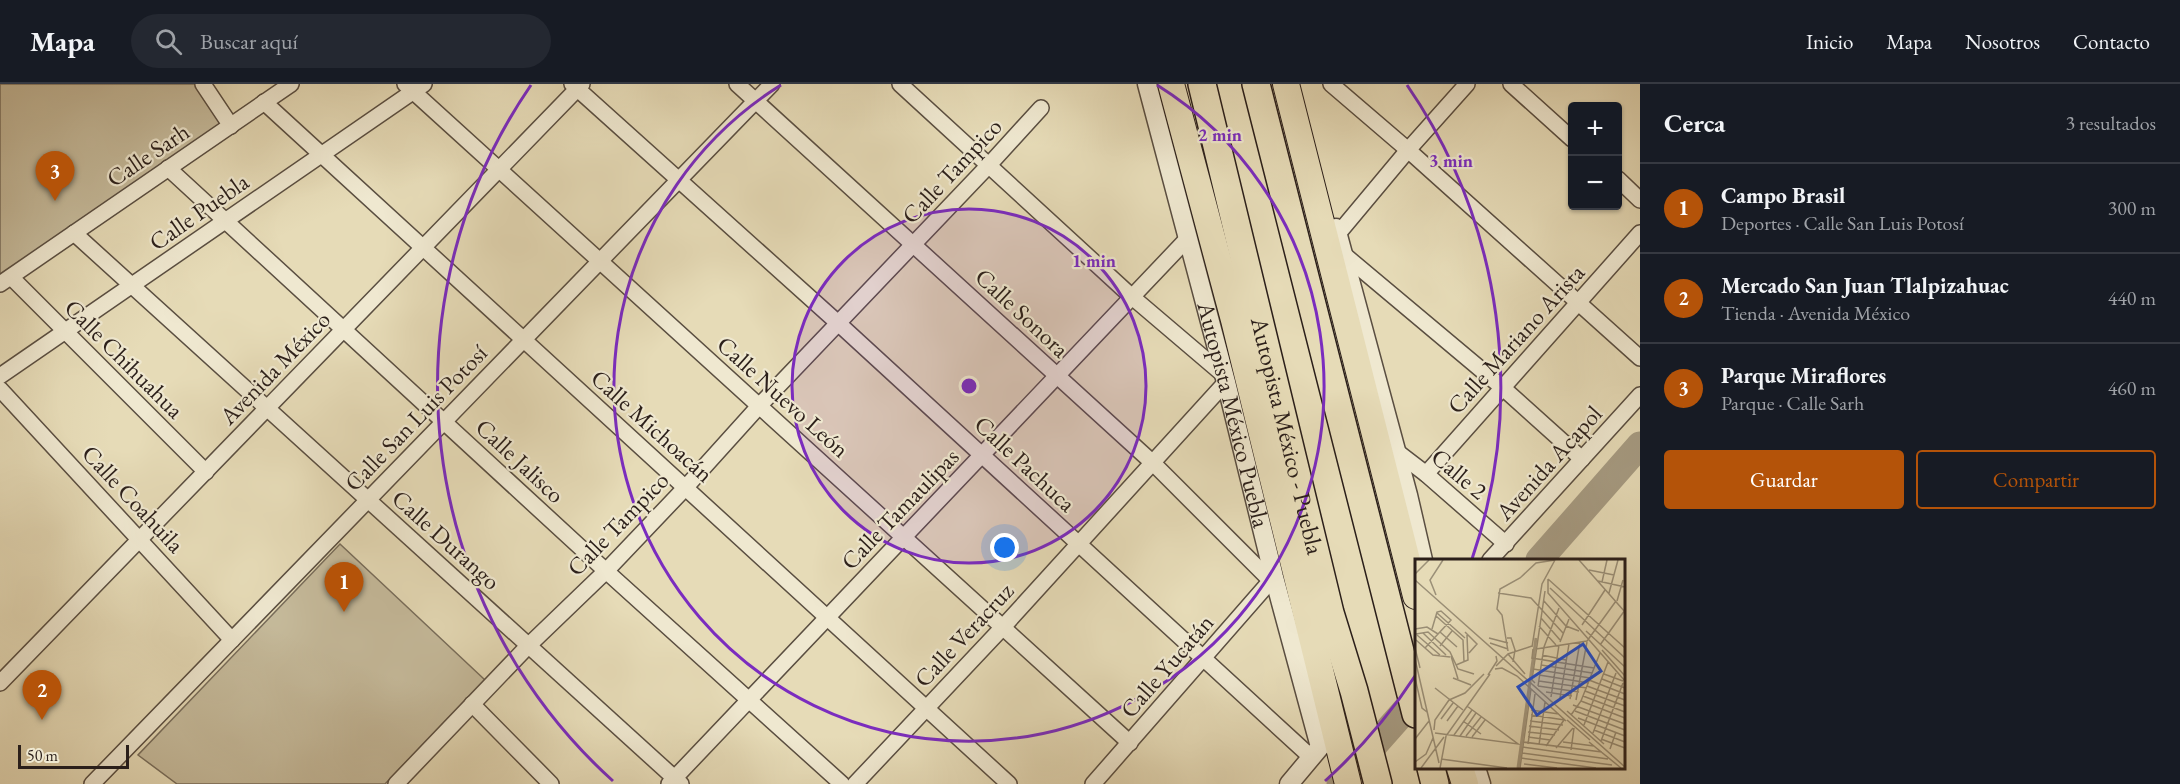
<!DOCTYPE html>
<html lang="es">
<meta charset="utf-8">
<style>
:root{--surface:#171b24;--page:#242831;--text:#f1f3f6;--muted:#9ea1a6;--line:#363941;--accent:#b45309}
body{margin:0;font-family:"EB Garamond",serif;background:var(--page);color:var(--text)}
.controls{position:absolute;right:18px;top:18px;display:grid;overflow:hidden;border-radius:6px;box-shadow:0 2px 4px #0004}
.controls button{width:54px;height:54px;display:grid;place-items:center;padding:0;border:0;border-bottom:2px solid var(--line);background:var(--surface);color:var(--text);font:30px sans-serif}
.scale{position:absolute;left:18px;bottom:15px;width:111px;box-sizing:border-box;padding-left:6px;border:3px solid #2b1f1a;border-top:0;font-size:16px;line-height:21px;white-space:nowrap;color:#2b1f1a;-webkit-text-stroke:4px #efe8d0;paint-order:stroke}
.you{position:absolute;left:1005px;top:464px;width:21px;height:21px;margin:-15px;border:4px solid #fff;border-radius:50%;background:#1a73e8;box-shadow:0 0 0 9px #1a73e833}
.badge{display:grid;place-items:center;width:39px;height:39px;border-radius:50%;background:var(--accent);color:#fff;font-size:20px;font-weight:700}
.pin{position:absolute;translate:-50% -50px;filter:drop-shadow(0 2px 3px #0008)}
.pin::after{content:'';position:absolute;top:32px;width:21px;height:18px;background:inherit;clip-path:polygon(0 0,100% 0,50% 100%)}
.list{margin:0;padding:0;list-style:none}
h2{display:flex;justify-content:space-between;align-items:center;height:78px;margin:0;padding:0 24px;font-size:26px}
h2 small{font-size:20px;font-weight:400;color:var(--muted)}
.list li{display:grid;grid-template-columns:39px 1fr auto;gap:18px;align-items:center;box-sizing:border-box;height:90px;padding:0 24px;border-top:2px solid var(--line)}
.list b{display:block;font-size:22px;white-space:nowrap}
.list p{margin:0;font-size:20px;white-space:nowrap;color:var(--muted)}
.list em{font-size:20px;font-style:normal;color:var(--muted)}
.actions{display:flex;gap:12px;padding:18px 24px}
.actions a{flex:1;padding:14px 0;border:2px solid var(--accent);border-radius:6px;text-align:center;font-size:21px;color:var(--accent)}
.actions .main{background:var(--accent);color:#fff}
.icon{flex:none;width:33px;height:33px;fill:none;stroke:currentColor;stroke-width:2;stroke-linecap:round;stroke-linejoin:round}
.map{position:relative;flex:none;width:1640px;height:700px;overflow:hidden}
header{display:flex;align-items:center;gap:36px;box-sizing:border-box;height:84px;padding:0 30px;background:var(--surface);border-bottom:2px solid var(--line)}
header strong{font-size:28px}
nav{display:flex;gap:33px;margin-inline-start:auto;font-size:21px}
.search{width:420px;height:54px;background:var(--page);display:flex;align-items:center;gap:15px;box-sizing:border-box;padding:0 21px;border-radius:33px;color:var(--muted);font-size:22px}
main{display:flex}
aside{flex:1;background:var(--surface)}
.map>svg:first-child{display:block}
.park{fill:#c6bb9c;stroke:#786d5b;stroke-width:1.5}
.lines{fill:none;stroke-linecap:round;stroke-linejoin:round}
.river{stroke:#a69b82;stroke-width:27}
.minor-casing{stroke:#5a4e41;stroke-width:18}
.tertiary-casing{stroke:#5a4e41;stroke-width:21}
.trunk-casing{stroke:#2b1f1a;stroke-width:28}
.motorway-casing{stroke:#2b1f1a;stroke-width:30}
.minor{stroke:#efe8d0;stroke-width:15}
.tertiary{stroke:#efe8d0;stroke-width:18}
.trunk{stroke:#e6dbb7;stroke-width:26}
.motorway{stroke:#e6dbb7;stroke-width:27}
.ring{fill:none;stroke:#7b2cbf;stroke-width:3}
.labels{text-anchor:middle;stroke-width:4.5;stroke-linejoin:round;paint-order:stroke}
.street-label{font-size:24px;fill:#2b1f1a;stroke:#efe8d0}
.inset-river{fill:none;stroke:#a69b82;stroke-width:3}
.inset-road{fill:none;stroke:#9b9078;stroke-width:1.5}
.view{fill:#1d4ed8;fill-opacity:0.15;stroke:#1d4ed8;stroke-width:3}
.inset-edge{fill:none;stroke:#2b1f1a;stroke-width:3}
.centre{fill:#7b2cbf;stroke:#efe8d0;stroke-width:3}
.ring-label{font-size:18px;text-anchor:middle;font-weight:bold;fill:#7b2cbf;stroke:#efe8d0;stroke-width:4.5;stroke-linejoin:round;paint-order:stroke}
</style>
<header>
<strong>Mapa</strong>
<div class="search"><svg class="icon" aria-label="search" viewBox="0 0 24 24"><circle cx="10" cy="10" r="6"/><path d="M15 15l6 6"/></svg>Buscar aquí</div>
<nav><a>Inicio</a><a>Mapa</a><a>Nosotros</a><a>Contacto</a></nav>
</header>
<main>
<div class="map">
<svg width="1640" height="700" viewBox="0 0 1640 700">
<rect width="100%" height="100%" fill="#e6dbb7"/>
<filter id="stains"><feTurbulence type="fractalNoise" baseFrequency=".00333" numOctaves="4"/><feColorMatrix values="0 0 0 0 .2 0 0 0 0 .09 0 0 0 0 .02 0 0 0 .5 -.17"/></filter>
<radialGradient id="worn" r=".72"><stop offset=".6" stop-color="#630" stop-opacity="0"/><stop offset="1" stop-color="#630" stop-opacity=".3"/></radialGradient>
<g class="park">
<polygon points="0,0 195,0 221,40 0,194"/>
<polygon points="340,460 485,596 385,700 177,700 138,671"/>
</g>
<g class="lines">
<g class="river">
<polyline points="1539,476 1640,361"/>
<polyline points="1340,700 1416,614"/>
</g>
<g class="minor-casing">
<g id="minor">
<polyline points="203,0 231,42"/>
<polyline points="405,0 1130,659"/>
<polyline points="572,0 838,239 1312,674"/>
<polyline points="737,0 1154,380 1271,497"/>
<polyline points="900,0 1131,212 1225,292"/>
<polyline points="1331,0 1408,66 1640,274"/>
<polyline points="1511,0 1572,55"/>
<polyline points="264,18 1009,700"/>
<polyline points="168,84 606,487 842,700"/>
<polyline points="1618,95 1640,116"/>
<polyline points="74,149 681,700"/>
<polyline points="1337,151 1408,66 1467,0"/>
<polyline points="1342,169 1503,304 1582,375"/>
<polyline points="11,193 206,388"/>
<polyline points="0,200 291,0"/>
<polyline points="0,292 424,0"/>
<polyline points="0,305 232,556"/>
<polyline points="1391,366 1396,367 1426,390 1506,460"/>
<polyline points="1426,390 1640,149"/>
<polyline points="1490,476 1640,311"/>
<polyline points="0,599 582,0"/>
<polyline points="472,620 551,700"/>
<polyline points="92,700 772,0"/>
<polyline points="396,700 528,562 606,487 686,403 759,322 989,81 1041,24"/>
<polyline points="669,700 1188,154"/>
<polyline points="855,700 1003,543 1226,298"/>
<polyline points="1093,700 1274,493"/>
</g>
</g>
<g class="tertiary-casing">
<g id="tertiary">
<path id="s1" d="M1147 0 1226 298 1274 493 1320 663 1289 700"/>
<polyline points="1336,144 1408,411 1423,476"/>
<polyline points="1476,684 1481,700"/>
</g>
</g>
<g class="trunk-casing">
<g id="trunk">
<polyline points="1171,0 1234,236 1348,700"/>
<polyline points="1286,0 1416,512"/>
<polyline points="1460,684 1465,700"/>
</g>
</g>
<g class="motorway-casing">
<g id="motorway">
<path id="s2" d="M1202 0 1330 529 1354 607 1378 700"/>
<polyline points="1256,0 1416,630"/>
<polyline points="1431,684 1435,700"/>
</g>
</g>
<use href="#minor" class="minor"/>
<use href="#tertiary" class="tertiary"/>
<use href="#trunk" class="trunk"/>
<use href="#motorway" class="motorway"/>
</g>
<circle cx="969" cy="302" r="177" fill="#7b2cbf" fill-opacity=".12"/>
<g class="ring">
<circle cx="969" cy="302" r="177"/>
<path d="M1157 1A355 355 0 1 1 781 1"/>
<path d="M1415 592A532 532 0 0 1 1325 697M613 697A532 532 0 0 1 531 1M1407 1A532 532 0 0 1 1472 475"/>
</g>
<g class="labels">
<g class="street-label">
<text transform="translate(148 71) rotate(-34)" y="8">Calle Sarh</text>
<text transform="translate(952 87) rotate(-47)" y="8">Calle Tampico</text>
<text transform="translate(199 128) rotate(-35)" y="8">Calle Puebla</text>
<text transform="translate(1022 229) rotate(43)" y="8">Calle Sonora</text>
<text transform="translate(1516 255) rotate(-48)" y="8">Calle Mariano Arista</text>
<text transform="translate(124 275) rotate(45)" y="8">Calle Chihuahua</text>
<text transform="translate(275 284) rotate(-46)" y="8">Avenida México</text>
<text transform="translate(783 313) rotate(42)" y="8">Calle Nuevo León</text>
<text dy="8" stroke="none"><textPath href="#s1" startOffset="342">Autopista México Puebla</textPath></text>
<text transform="translate(416 334) rotate(-46)" y="8">Calle San Luis Potosí</text>
<text transform="translate(652 342) rotate(42)" y="8">Calle Michoacán</text>
<text dy="8" stroke="none"><textPath href="#s2" startOffset="362">Autopista México - Puebla</textPath></text>
<text transform="translate(520 377) rotate(43)" y="8">Calle Jalisco</text>
<text transform="translate(1549 379) rotate(-48)" y="8">Avenida Acapol</text>
<text transform="translate(1025 380) rotate(43)" y="8">Calle Pachuca</text>
<text transform="translate(1459 390) rotate(40)" y="8">Calle 2</text>
<text transform="translate(133 415) rotate(47)" y="8">Calle Coahuila</text>
<text transform="translate(900 425) rotate(-46)" y="8">Calle Tamaulipas</text>
<text transform="translate(618 440) rotate(-46)" y="8">Calle Tampico</text>
<text transform="translate(446 456) rotate(42)" y="8">Calle Durango</text>
<text transform="translate(964 551) rotate(-47)" y="8">Calle Veracruz</text>
<text transform="translate(1167 582) rotate(-49)" y="8">Calle Yucatán</text>
</g>
</g>
<g transform="translate(1415 475)">
<rect width="210" height="210" fill="#e6dbb7"/>
<path class="inset-river" d="M103 209 121 79"/>
<path class="inset-road" d="M164 1 210 53M174 11 199 16M0 15 14 1M133 20V34L210 122M133 20 210 89M0 21 210 208M183 22 210 28M187 23 192 1M135 29 210 99M83 34 116 39 148 74M194 34 203 1M21 36 15 21 28 1M129 42 151 67 164 72M202 42 208 21M22 54 50 79M21 57 48 81 49 103M126 59 145 81M167 66 190 31M124 67 141 86M0 70 12 68 23 75M171 72 210 108M25 73 42 88M50 73 62 85 54 94M8 74 31 96M1 75 13 73 35 93 43 110 59 115M2 76 25 96M74 79 93 84M92 79H96L100 91 98 103M1 81 18 96 35 98M145 83 154 60M75 84 93 90M185 86 210 51M25 87 37 72M117 88 127 25 140 1M0 89 5 109M10 89 36 61 26 52 22 53 17 70M118 90 117 99 179 109M121 90 172 82 201 42M187 91 210 117M93 92 87 56 82 50 85 30 105 19 121 4 140 1M93 95 110 115M127 96 151 101M36 97 43 120M0 100 24 204M41 106 53 101 52 76M126 106 177 114M81 107 93 95 117 87M80 110 87 109 102 117 151 162M118 110 175 119M189 115 208 122M73 116 82 102 81 97M124 116 174 124M0 119 7 149 12 153M38 119 56 126M187 120 210 129M174 121 210 135M124 122 172 129M120 124 117 121 130 32M123 127 129 88 144 49M123 127 164 133M172 127 210 141M20 129 48 151M170 132 210 147M131 133 157 137M168 137 210 153M136 138 144 86M145 139 154 85M155 140 165 83M34 141 50 134 69 115M161 141 172 83M166 142 210 159M158 146 210 165M116 151 144 155M152 152 189 185M160 152 210 171M116 156 150 161M156 156 166 142 185 94M163 159 210 177M26 160 38 144M152 161 175 181M32 162 43 147M48 162 66 175M115 162 148 166M169 166 193 103M114 167 144 171M19 171 20 161 34 141M179 171 210 183M113 173 140 176M20 174 103 185 52 147M178 174 201 114M39 176 57 151M45 177 61 154M51 177 66 158M57 178 70 161M113 178 135 181M0 180 14 162M186 180 210 189M186 182 208 124M108 183 187 193M148 183 179 187M174 183 206 209M113 185 120 135M124 186 130 143M131 187 149 161M108 188 193 200M141 189 158 169M195 190 201 173M156 191 159 169M107 194 197 206M106 199 181 209M26 200 92 209M0 203 11 195 18 179M109 205 142 209M6 209 29 178M25 209 31 177 75 115M105 209 116 130"/>
<path class="view" d="M168 85 186 112 122 156 103 128Z"/>
<rect width="210" height="210" class="inset-edge"/>
</g>
<circle cx="969" cy="302" r="9" class="centre"/>
<g class="ring-label">
<text x="1220" y="57">2 min</text>
<text x="1451" y="83">3 min</text>
<text x="1094" y="183">1 min</text>
</g>
<rect width="100%" height="100%" filter="url(#stains)"/>
<rect width="100%" height="100%" fill="url(#worn)"/>
</svg>
<div class="controls">
<button>+</button>
<button>−</button>
</div>
<div class="scale">50 m</div>
<div class="you"></div>
<div class="pin badge" style="left:344px;top:528px">1</div>
<div class="pin badge" style="left:42px;top:636px">2</div>
<div class="pin badge" style="left:55px;top:117px">3</div>
</div>
<aside>
<h2>Cerca<small>3 resultados</small></h2>
<ul class="list">
<li><span class="badge">1</span><div><b>Campo Brasil</b><p>Deportes · Calle San Luis Potosí</p></div><em>300 m</em></li>
<li><span class="badge">2</span><div><b>Mercado San Juan Tlalpizahuac</b><p>Tienda · Avenida México</p></div><em>440 m</em></li>
<li><span class="badge">3</span><div><b>Parque Miraflores</b><p>Parque · Calle Sarh</p></div><em>460 m</em></li>
</ul>
<div class="actions"><a class="main">Guardar</a><a>Compartir</a></div>
</aside>
</main>
